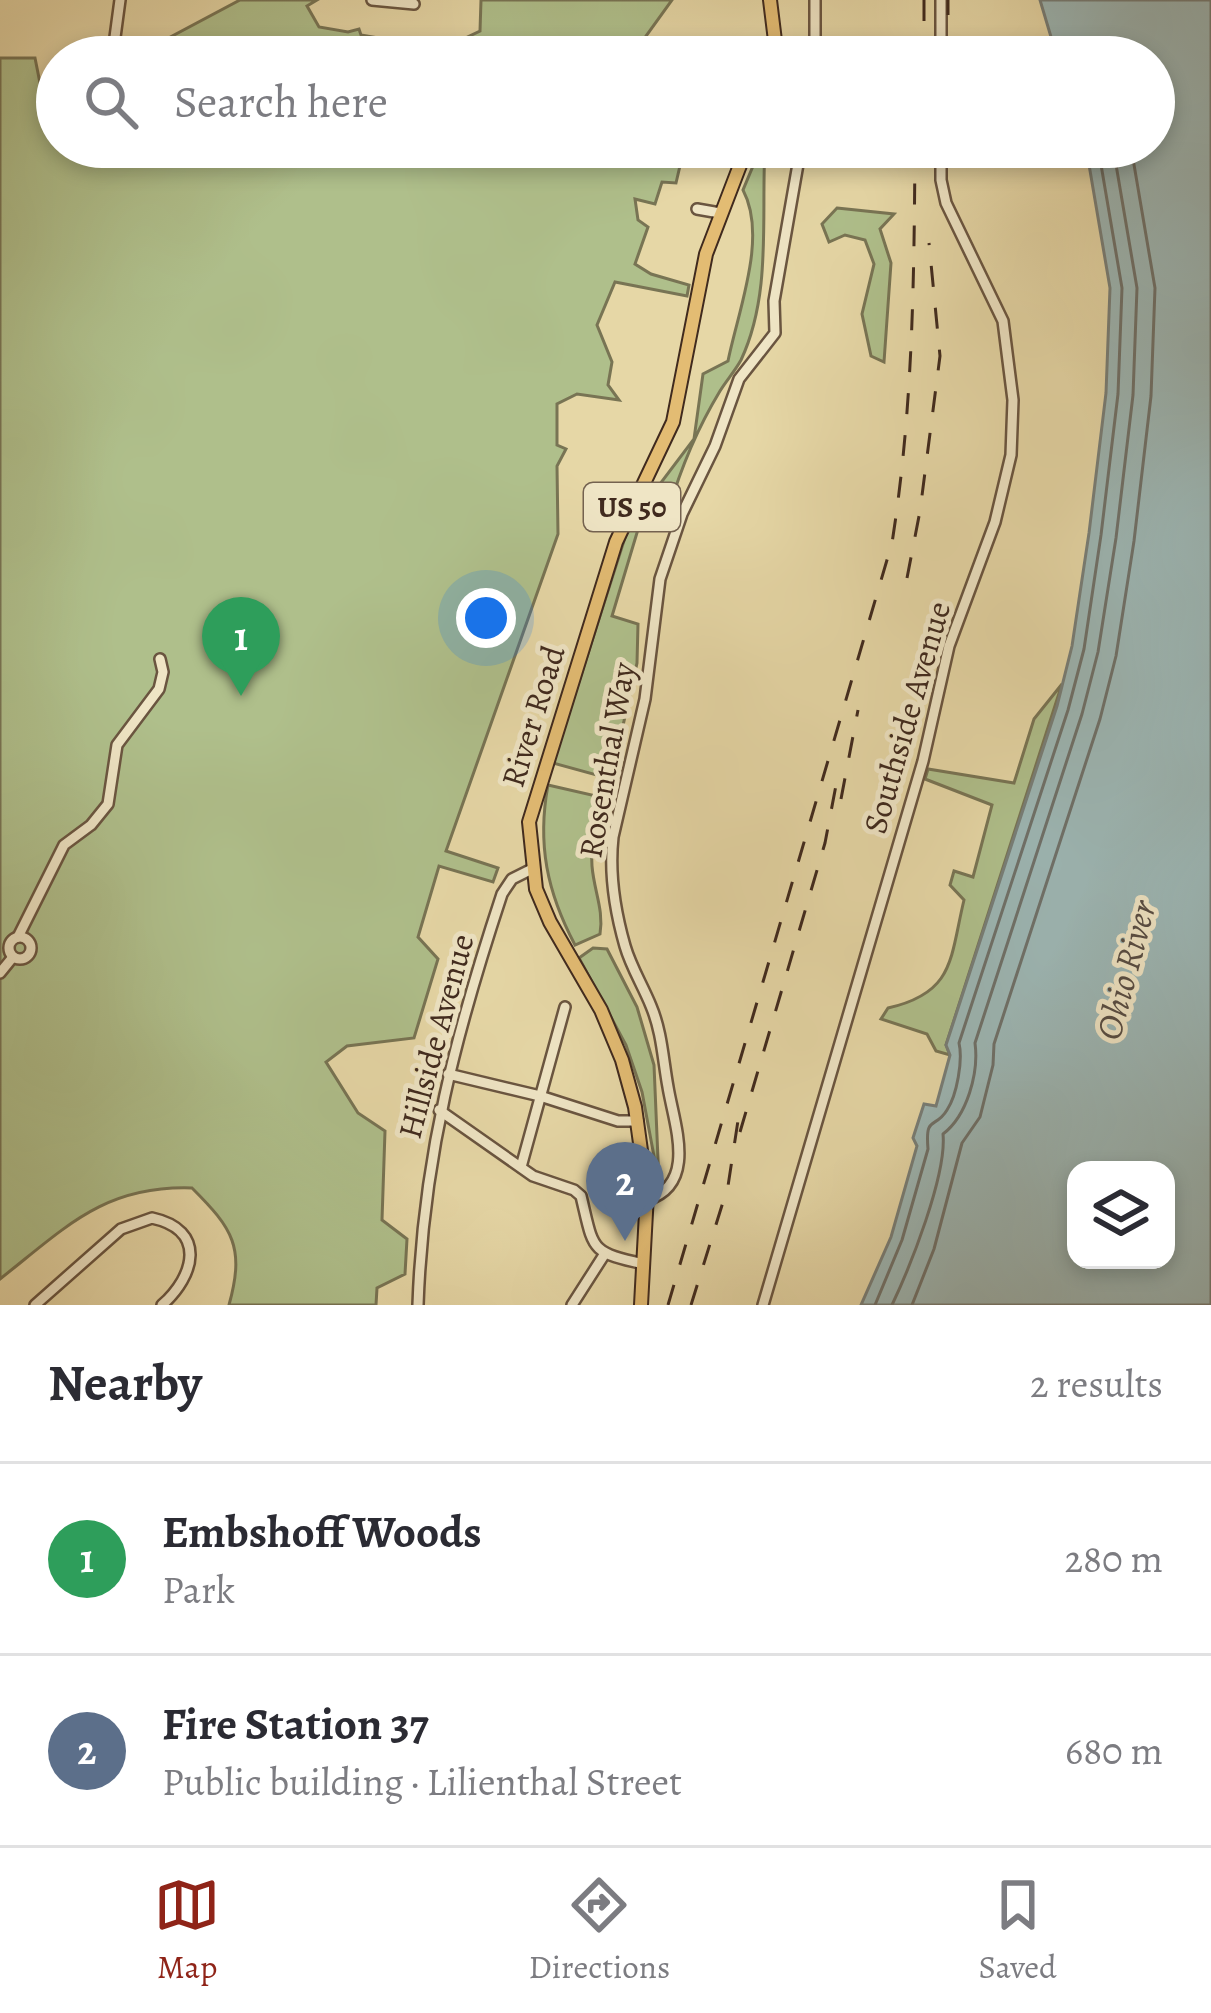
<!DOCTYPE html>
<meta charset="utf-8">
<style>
:root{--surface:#fff;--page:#f2f2f3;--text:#2b2b33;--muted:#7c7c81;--line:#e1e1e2;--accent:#8f2418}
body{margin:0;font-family:Alegreya,serif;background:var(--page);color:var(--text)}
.controls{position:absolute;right:36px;bottom:36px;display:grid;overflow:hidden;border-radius:24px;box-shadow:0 6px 18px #0003}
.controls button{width:108px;height:108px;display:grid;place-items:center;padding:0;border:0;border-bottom:3px solid var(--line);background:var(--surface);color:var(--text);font:60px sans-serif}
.you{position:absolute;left:486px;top:618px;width:42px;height:42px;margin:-30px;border:9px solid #fff;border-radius:50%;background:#1a73e8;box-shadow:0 0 0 18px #1a73e833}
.badge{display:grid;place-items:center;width:78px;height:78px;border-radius:50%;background:var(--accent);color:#fff;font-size:39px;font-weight:700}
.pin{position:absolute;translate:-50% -99px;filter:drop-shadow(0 3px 6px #0008)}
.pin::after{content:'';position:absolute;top:63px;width:42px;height:36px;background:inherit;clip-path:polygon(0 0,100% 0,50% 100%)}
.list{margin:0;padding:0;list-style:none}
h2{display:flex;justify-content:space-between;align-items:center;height:156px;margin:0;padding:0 48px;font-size:51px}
h2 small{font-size:39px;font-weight:400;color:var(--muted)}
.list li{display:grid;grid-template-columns:78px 1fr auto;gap:36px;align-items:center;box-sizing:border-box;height:192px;padding:0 48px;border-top:3px solid var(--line)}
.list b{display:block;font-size:45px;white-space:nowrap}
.list p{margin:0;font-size:39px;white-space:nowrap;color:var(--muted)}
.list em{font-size:39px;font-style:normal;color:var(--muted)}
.icon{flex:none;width:66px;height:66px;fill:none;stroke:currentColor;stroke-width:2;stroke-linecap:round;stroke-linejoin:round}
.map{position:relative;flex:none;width:1211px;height:1305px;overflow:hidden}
.search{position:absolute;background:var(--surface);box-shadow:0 6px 18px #0003;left:36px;right:36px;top:36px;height:132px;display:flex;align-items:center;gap:30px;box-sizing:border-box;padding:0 42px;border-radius:66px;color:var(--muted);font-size:45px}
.sheet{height:540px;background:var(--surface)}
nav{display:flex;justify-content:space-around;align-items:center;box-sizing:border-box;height:168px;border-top:3px solid var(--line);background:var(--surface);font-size:33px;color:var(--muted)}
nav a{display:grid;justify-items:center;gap:6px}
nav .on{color:var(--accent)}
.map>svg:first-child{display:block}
.green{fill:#afbf8b;stroke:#787454;stroke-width:3}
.water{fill:#9cb6b4;stroke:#777e78;stroke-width:3;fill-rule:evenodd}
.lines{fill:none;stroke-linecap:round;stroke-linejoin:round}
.shore{stroke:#6e7069;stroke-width:3}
.minor-casing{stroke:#6a5540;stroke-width:14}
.major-casing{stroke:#402a1e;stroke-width:16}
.minor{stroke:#efe5c5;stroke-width:9}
.major{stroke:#e3bc73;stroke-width:12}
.rail{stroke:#402a1e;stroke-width:3;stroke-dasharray:21 21;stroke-linecap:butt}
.labels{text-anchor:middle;stroke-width:10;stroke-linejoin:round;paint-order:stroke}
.shield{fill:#efe5c5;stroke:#746250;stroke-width:3}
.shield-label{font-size:30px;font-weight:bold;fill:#402a1e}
.street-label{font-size:33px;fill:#402a1e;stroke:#efe5c5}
.water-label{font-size:36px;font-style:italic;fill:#574d44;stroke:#efe5c5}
</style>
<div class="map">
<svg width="1211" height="1305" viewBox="0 0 1211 1305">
<rect width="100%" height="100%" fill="#e6d7a6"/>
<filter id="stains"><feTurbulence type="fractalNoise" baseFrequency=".00167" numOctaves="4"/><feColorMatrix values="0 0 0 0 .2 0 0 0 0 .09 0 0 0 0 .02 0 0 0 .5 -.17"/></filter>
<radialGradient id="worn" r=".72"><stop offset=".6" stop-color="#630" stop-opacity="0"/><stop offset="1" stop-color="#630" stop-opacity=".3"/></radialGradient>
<g class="green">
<polygon points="240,0 317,0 307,6 319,27 348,32 359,29 361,35 442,49 480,31 481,0 672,0 646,36 652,57 104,57 105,51 144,51"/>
<path d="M0 58H35L43 98 57 103V147H692L683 153 676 183 662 182 655 204 635 199 638 220 648 227 635 264 651 274 689 285 687 296 615 282 597 325 612 362 608 385 619 400 577 394 557 404V445L566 449 557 466 558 534 446 851 498 868 493 882 439 866 418 937 438 959 414 1038 347 1046 326 1062 358 1113 385 1131 382 1220 407 1239 405 1274 377 1288 376 1305H229C245 1247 233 1229 192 1188 104 1185 65 1228 0 1279Z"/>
<path d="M761 147H765C761 217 772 294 741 360 735 371 726 381 720 391 697 429 680 470 668 512L642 516 612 616 638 624 637 663 611 779 553 763 629 525 694 439 703 374 728 361C738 311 768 237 743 190Z"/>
<polygon points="837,208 894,214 880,229 891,263 884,362 871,356 862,314 874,264 865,240 845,235 829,242 822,224"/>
<path d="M1062 684 946 1045 950 1055 936 1051 927 1034 881 1019 888 1008C955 993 950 958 964 900L950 885 954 871 973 877 992 805 925 779 928 769 1014 783 1034 719Z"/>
<path d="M548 785 605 798C598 819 590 844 592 866 594 891 604 910 600 934L575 945C547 892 537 844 548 785Z"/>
<polygon points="593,948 607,949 637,1007 654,1065 659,1183 642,1092 626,1045 579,958"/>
</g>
<path class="water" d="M1040 0H1211V1305H861L891 1237 917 1146 913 1138 924 1104 936 1106 950 1055 946 1045 1057 706 1072 646 1089 533 1106 393 1110 288 1086 147H1154V57H1057ZM1076 1170H1166V1260H1076Z"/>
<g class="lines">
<g class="shore">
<path d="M875 1305 902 1240 928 1149C925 1114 935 1130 947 1110 957 1095 963 1060 959 1043L1068 710 1084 649 1101 535 1118 394 1122 288 1098 147"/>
<path d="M892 1305C910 1267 947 1175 943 1134 967 1116 979 1073 975 1043L1082 714 1098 652 1116 538 1133 395 1137 288 1113 147"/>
<polyline points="912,1305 934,1249 962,1143 980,1117 993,1065 994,1044 1100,719 1116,656 1134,541 1151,396 1155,288 1131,147"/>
</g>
<g class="minor-casing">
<g id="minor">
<polyline points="372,0 414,4"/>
<polyline points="815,0 815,57"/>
<polyline points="113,52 120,0"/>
<polyline points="941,57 941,0"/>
<polyline points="697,209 720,213"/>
<circle cx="20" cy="948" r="11"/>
<polyline points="18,937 64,845 91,825 108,804 117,745 159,689 163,672 160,659"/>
<polyline points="0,973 13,957"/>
<polyline points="448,1074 540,1096 618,1121 638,1121"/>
<path d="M439 1110 533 1176 574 1190 581 1196C594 1250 589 1252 644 1264"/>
<polyline points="521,1167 565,1007"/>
<path d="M647 1200C698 1184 674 1124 668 1087 663 1060 662 1032 651 1006 643 986 631 967 625 946 615 911 609 873 613 837L645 699 660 579 682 514 715 446 739 379 775 333 774 301 801 147"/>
<path d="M35 1305 121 1229 152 1218C207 1230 195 1276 162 1305"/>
<path d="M418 1305C423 1158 456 1033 502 894L512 879 532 869"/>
<polyline points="572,1305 604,1255"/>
<polyline points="763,1305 923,761 949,646 995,522 1011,455 1013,400 1003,321 946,203 941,180 941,147"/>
</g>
</g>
<g class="major-casing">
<g id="major">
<polyline points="770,0 777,57"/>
<polyline points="641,1305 647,1194 635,1107 622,1060 601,1010 550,922 536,889 529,822 616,542 673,422 706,254 747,147"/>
</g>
</g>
<use href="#minor" class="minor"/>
<use href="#major" class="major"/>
<g class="rail">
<polyline points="924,0 924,57"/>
<polyline points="948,57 948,0"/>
<polyline points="948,160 948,147"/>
<polyline points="907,578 920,511 940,356 929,243"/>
<polyline points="841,799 858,710"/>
<polyline points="740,1132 825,843 837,780"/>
<path d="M668 1305 892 543C913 409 914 282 915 147"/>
<polyline points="691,1305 728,1186 739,1114"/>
</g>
</g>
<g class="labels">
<rect class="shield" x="584" y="483" width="96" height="48" rx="9"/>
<g class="shield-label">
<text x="632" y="517">US 50</text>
</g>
<g class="street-label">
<text transform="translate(532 716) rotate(-73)" y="12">River Road</text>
<text transform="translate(906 717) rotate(-74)" y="12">Southside Avenue</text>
<text transform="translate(606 760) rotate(-80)" y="12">Rosenthal Way</text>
<text transform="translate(435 1036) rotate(-75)" y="12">Hillside Avenue</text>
</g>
<g class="water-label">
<text transform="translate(1125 970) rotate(-75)" y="13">Ohio River</text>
</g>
</g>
<rect width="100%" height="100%" filter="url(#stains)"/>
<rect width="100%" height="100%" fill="url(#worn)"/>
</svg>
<div class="controls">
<button><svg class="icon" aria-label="layers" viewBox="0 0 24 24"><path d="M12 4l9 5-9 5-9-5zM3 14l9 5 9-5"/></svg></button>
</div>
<div class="you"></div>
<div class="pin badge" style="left:241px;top:696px;background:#2e9e5b">1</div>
<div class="pin badge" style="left:625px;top:1241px;background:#5c6f8a">2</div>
<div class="search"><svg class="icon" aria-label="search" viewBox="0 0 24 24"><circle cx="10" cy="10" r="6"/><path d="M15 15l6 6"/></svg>Search here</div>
</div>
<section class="sheet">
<h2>Nearby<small>2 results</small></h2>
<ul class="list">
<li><span class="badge" style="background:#2e9e5b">1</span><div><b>Embshoff Woods</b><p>Park</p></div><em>280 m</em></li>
<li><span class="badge" style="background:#5c6f8a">2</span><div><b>Fire Station 37</b><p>Public building · Lilienthal Street</p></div><em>680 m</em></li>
</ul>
</section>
<nav>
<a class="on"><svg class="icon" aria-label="map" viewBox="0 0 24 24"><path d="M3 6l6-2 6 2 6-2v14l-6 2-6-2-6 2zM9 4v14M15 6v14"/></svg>Map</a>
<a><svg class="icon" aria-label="directions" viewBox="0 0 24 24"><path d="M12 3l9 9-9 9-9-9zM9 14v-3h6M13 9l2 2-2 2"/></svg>Directions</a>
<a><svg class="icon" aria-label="saved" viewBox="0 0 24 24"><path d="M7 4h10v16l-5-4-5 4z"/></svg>Saved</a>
</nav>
